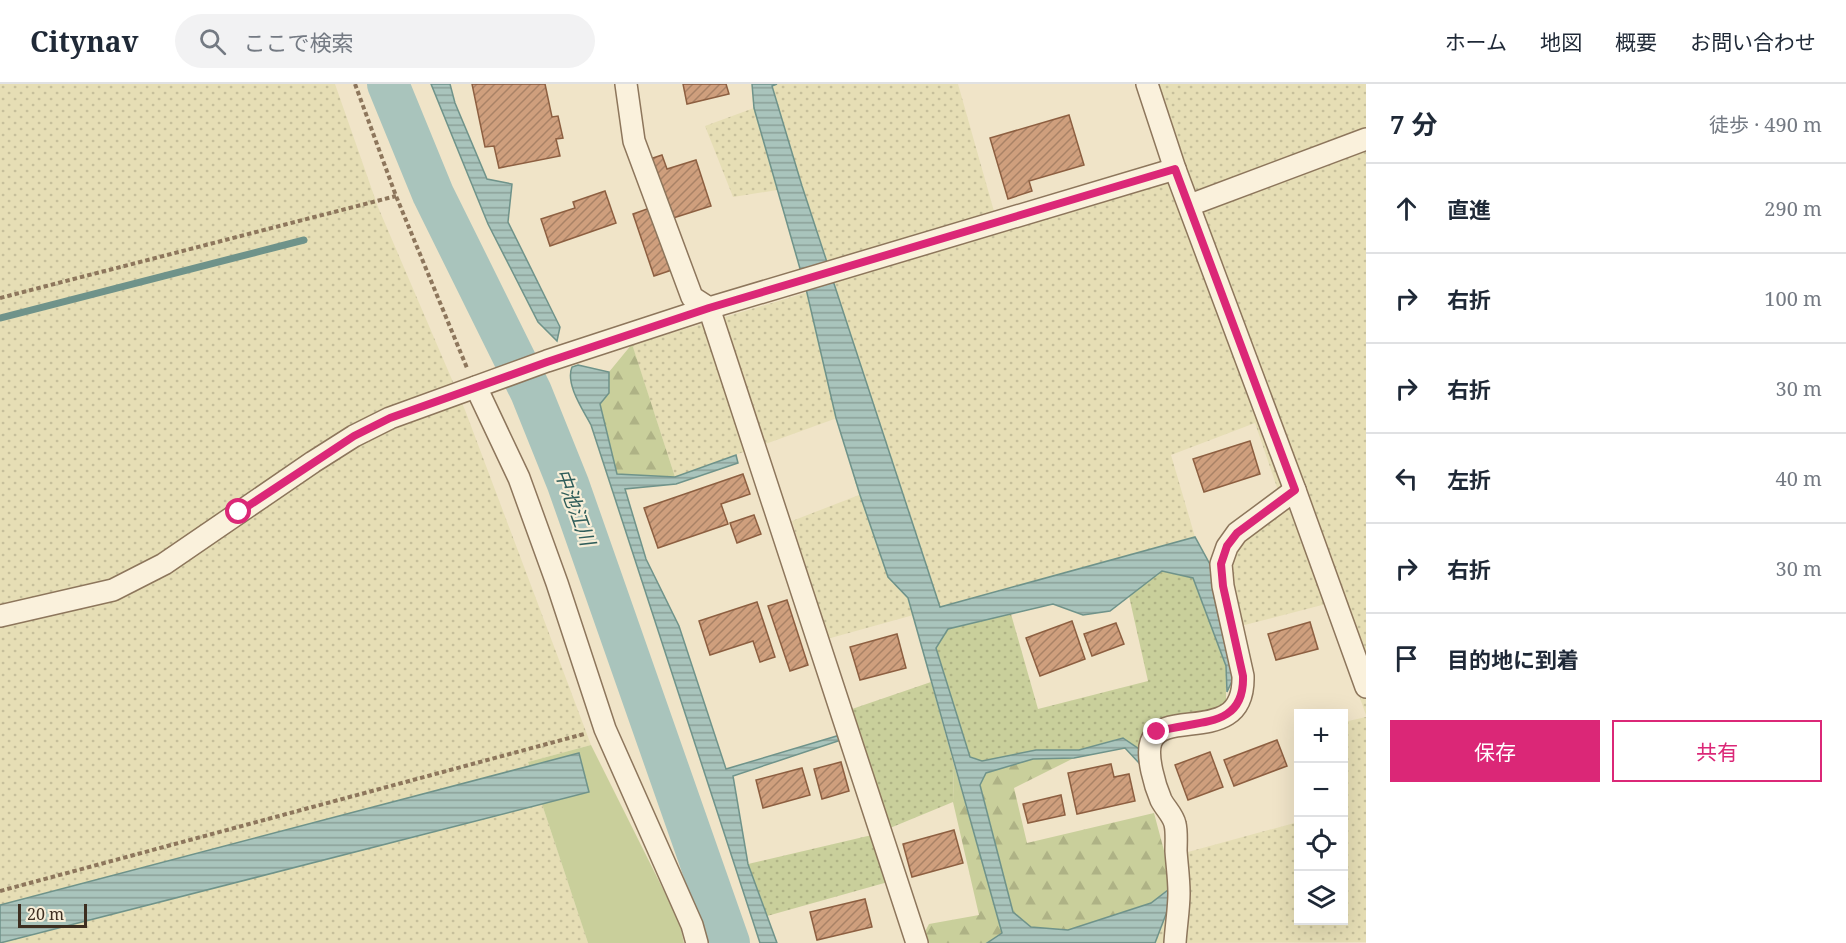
<!DOCTYPE html>
<html lang="ja">
<meta charset="utf-8">
<style>
:root{--surface:#fff;--page:#f2f2f3;--text:#1f2937;--muted:#747a83;--line:#e0e1e3;--accent:#db2777}
body{margin:0;font-family:"Noto Serif","Noto Sans JP",serif;background:var(--page);color:var(--text)}
.controls{position:absolute;right:18px;bottom:18px;display:grid;overflow:hidden;border-radius:0px;box-shadow:0 6px 24px #0002}
.controls button{width:54px;height:54px;display:grid;place-items:center;padding:0;border:0;border-bottom:2px solid var(--line);background:var(--surface);color:var(--text);font:30px sans-serif}
.scale{position:absolute;left:18px;bottom:15px;width:69px;box-sizing:border-box;padding-left:6px;border:3px solid #3d2e20;border-top:0;font-size:16px;line-height:21px;white-space:nowrap;color:#3d2e20;-webkit-text-stroke:4px #f7eed8;paint-order:stroke}
.stop{position:absolute;width:18px;height:18px;margin:-14px;border:4px solid #db2777;border-radius:50%;background:#fff}
.stop.end{background:#db2777;border-color:#fff;box-shadow:0 2px 6px #0008}
.list{margin:0;padding:0;list-style:none}
h2{display:flex;justify-content:space-between;align-items:center;height:78px;margin:0;padding:0 24px;font-size:26px}
h2 small{font-size:20px;font-weight:400;color:var(--muted)}
.list li{display:grid;grid-template-columns:39px 1fr auto;gap:18px;align-items:center;box-sizing:border-box;height:90px;padding:0 24px;border-top:2px solid var(--line)}
.list b{display:block;font-size:22px;white-space:nowrap}
.list em{font-size:20px;font-style:normal;color:var(--muted)}
.actions{display:flex;gap:12px;padding:18px 24px}
.actions a{flex:1;padding:14px 0;border:2px solid var(--accent);border-radius:0px;text-align:center;font-size:21px;color:var(--accent)}
.actions .main{background:var(--accent);color:#fff}
.icon{flex:none;width:33px;height:33px;fill:none;stroke:currentColor;stroke-width:2;stroke-linecap:round;stroke-linejoin:round}
.map{position:relative;flex:none;width:1366px;height:859px;overflow:hidden}
header{display:flex;align-items:center;gap:36px;box-sizing:border-box;height:84px;padding:0 30px;background:var(--surface);border-bottom:2px solid var(--line)}
header strong{font-size:28px}
nav{display:flex;gap:33px;margin-inline-start:auto;font-size:21px}
.search{width:420px;height:54px;background:var(--page);display:flex;align-items:center;gap:15px;box-sizing:border-box;padding:0 21px;border-radius:33px;color:var(--muted);font-size:22px}
main{display:flex}
aside{flex:1;background:var(--surface)}
.map>svg:first-child{display:block}
.farmland{fill:url(#farmland-dots)}
.grass{fill:#c9cf9b}
.forest{fill:url(#forest-firs)}
.park{fill:url(#park-dots)}
.water{fill:url(#water-rules);stroke:#6f938a;stroke-width:1.5}
.lines{fill:none;stroke-linecap:round;stroke-linejoin:round}
.stream{stroke:#6f938a;stroke-width:7}
.river{stroke:#a9c4bc;stroke-width:42}
.building{fill:url(#building-hatch);stroke:#8d5f41;stroke-width:1.5}
.street-casing{stroke:#8d765c;stroke-width:24}
.path{stroke:#8d765c;stroke-width:4;stroke-dasharray:4.5 3;stroke-linecap:butt}
.street{stroke:#faf1dc;stroke-width:21}
.route{stroke:#db2777;stroke-width:8}
.labels{text-anchor:middle;stroke-width:4.5;stroke-linejoin:round;paint-order:stroke}
.water-label{font-size:20px;font-style:italic;fill:#2f5d5a;stroke:#f7eed8}
</style>
<header>
<strong>Citynav</strong>
<div class="search"><svg class="icon" aria-label="search" viewBox="0 0 24 24"><circle cx="10" cy="10" r="6"/><path d="M15 15l6 6"/></svg>ここで検索</div>
<nav><a>ホーム</a><a>地図</a><a>概要</a><a>お問い合わせ</a></nav>
</header>
<main>
<div class="map">
<svg width="1366" height="859" viewBox="0 0 1366 859">
<defs>
<pattern id="farmland-dots" width="8" height="8" patternUnits="userSpaceOnUse" patternTransform="scale(1.5)"><rect width="8" height="8" fill="#e6deb5"/><path d="M2 2h.1M6 6h.1" fill="none" stroke="#c6bf9b" stroke-width="1.8" stroke-linecap="round"/></pattern>
<pattern id="forest-firs" width="22" height="20" patternUnits="userSpaceOnUse" patternTransform="scale(1.5)"><rect width="22" height="20" fill="#c9cf9b"/><path d="M5 1l3.5 6h-7zM16 11l3.5 6h-7z" fill="#aeb285"/></pattern>
<pattern id="park-dots" width="8" height="8" patternUnits="userSpaceOnUse" patternTransform="scale(1.5)"><rect width="8" height="8" fill="#c9cf9b"/><path d="M2 2h.1M6 6h.1" fill="none" stroke="#aeb285" stroke-width="1.8" stroke-linecap="round"/></pattern>
<pattern id="water-rules" width="6" height="5" patternUnits="userSpaceOnUse" patternTransform="scale(1.5)"><rect width="6" height="5" fill="#a9c4bc"/><path d="M0 2.5h6" fill="none" stroke="#8ba098"/></pattern>
<pattern id="building-hatch" width="6" height="6" patternUnits="userSpaceOnUse" patternTransform="scale(1.5)"><rect width="6" height="6" fill="#cf9f7d"/><path d="M-1 1l2-2M0 6l6-6M5 7l2-2" fill="none" stroke="#a98266"/></pattern>
</defs>
<rect width="100%" height="100%" fill="#f0e4c8"/>
<g class="farmland">
<polygon points="0,0 335,0 378,123 465,326 591,661 528,678 588,859 0,859"/>
<polygon points="752,0 958,0 999,145 1168,97 1137,0 1366,0 1366,631 1326,520 1221,547 1214,513 1212,484 1282,418 1255,339 1171,371 1195,453 827,555 792,437 859,411 837,334 675,393 632,261 835,200 802,102 733,113 705,42 754,24"/>
<polygon points="1366,633 1366,858 1155,859 1168,825 1166,774 1298,738 1298,836 1344,836 1344,638"/>
</g>
<polygon class="grass" points="591,661 679,837 684,859 588,859 528,678"/>
<g class="forest">
<polygon points="632,260 675,393 617,390 600,320 609,309 609,288"/>
<polygon points="1074,674 1014,704 1027,759 1154,729 1166,774 1168,806 1151,819 1068,846 1031,843 1013,828 980,700 986,689 1033,675"/>
<polygon points="954,681 1003,849 987,859 919,859 929,840 979,831 953,718"/>
</g>
<g class="park">
<polygon points="1162,487 1193,494 1226,582 1226,621 1158,642 1139,665 1122,654 1079,666 1036,666 982,677 970,673 935,564 947,545 1011,530 1038,625 1148,597 1129,512"/>
<polygon points="931,598 954,681 953,718 890,744 852,625"/>
<polygon points="872,751 888,798 767,832 748,780"/>
</g>
<g class="water">
<polygon points="431,0 450,0 455,19 487,95 512,100 508,138 560,243 557,257 538,238 488,140"/>
<polygon points="752,0 777,0 772,2 802,102 940,523 1195,453 1212,484 1214,513 1233,595 1227,608 1226,582 1193,494 1162,487 1110,527 1083,531 1053,520 948,545 936,564 970,673 982,677 1036,666 1079,666 1123,654 1139,665 1139,679 1125,664 1074,674 1033,675 986,689 980,701 1013,828 1031,843 1068,846 1151,819 1168,806 1168,825 1155,859 987,859 1002,849 908,514 888,493 860,411 836,334 807,209 754,24"/>
<path d="M578 281 609 288V309L600 320 617 390 675 393 736 371 738 379 676 400 625 405 646 475 679 542 726 685 840 651 841 656 733 692 748 780 777 859H760L591 341C583 326 565 300 572 283Z"/>
<polygon points="579,669 589,708 0,859 0,821"/>
</g>
<g class="lines">
<polyline class="stream" points="0,234 304,156"/>
<polyline class="river" points="388,0 433,110 531,308 568,400 729,859"/>
</g>
<g class="building">
<polygon points="472,0 545,0 552,33 558,32 563,54 556,55 560,72 499,84 494,62 485,63"/>
<polygon points="683,0 726,0 729,10 687,20"/>
<polygon points="1069,31 1084,81 1029,97 1032,107 1008,115 990,54"/>
<polygon points="662,71 667,85 696,76 711,122 670,135 650,75"/>
<polygon points="605,107 616,139 550,162 541,135 575,124 573,118"/>
<polygon points="650,124 672,186 654,192 633,130"/>
<polygon points="1250,357 1260,390 1204,408 1193,375"/>
<polygon points="743,390 750,410 721,420 728,440 658,464 644,424"/>
<polygon points="754,431 761,450 737,459 730,439"/>
<polygon points="787,516 808,581 790,587 768,522"/>
<polygon points="757,518 775,573 760,578 753,557 710,571 699,537"/>
<polygon points="1072,537 1085,575 1040,592 1026,554"/>
<polygon points="1310,538 1318,565 1276,576 1268,550"/>
<polygon points="1116,539 1124,560 1092,572 1084,550"/>
<polygon points="897,550 906,584 860,596 850,563"/>
<polygon points="1277,656 1287,682 1234,702 1224,676"/>
<polygon points="1210,668 1223,703 1188,716 1175,681"/>
<polygon points="841,678 849,707 822,715 814,685"/>
<polygon points="1111,680 1114,693 1129,690 1135,717 1077,730 1068,689"/>
<polygon points="802,684 810,711 763,724 756,696"/>
<polygon points="1061,711 1065,731 1028,739 1023,720"/>
<polygon points="954,746 963,779 912,793 903,760"/>
<polygon points="865,815 872,843 817,856 810,828"/>
</g>
<g class="lines">
<g class="street-casing">
<g id="street">
<polyline points="626,0 634,57 692,213 709,224 917,859"/>
<polyline points="1147,0 1175,85 1295,406 1366,603"/>
<polyline points="1190,121 1366,55"/>
<polyline points="476,303 519,394 557,499 605,645 692,841 697,859"/>
<polyline points="0,532 113,506 164,480 313,378 354,352 390,334 547,277 709,224 1175,85"/>
<path d="M1175 859C1176 842 1179 825 1179 809 1179 795 1177 781 1176 767 1176 759 1177 748 1175 740 1173 731 1165 724 1161 716 1155 702 1146 672 1151 658 1164 623 1245 663 1243 592L1223 502 1221 480 1227 463 1237 449 1295 406"/>
</g>
</g>
<g class="path">
<polyline points="355,0 396,112 467,284"/>
<polyline points="0,214 396,112"/>
<polyline points="0,807 584,650"/>
</g>
<use href="#street" class="street"/>
</g>
<g class="lines">
<path class="route" d="M239 428 354 352 390 334 547 278 709 224 1175 85 1295 406 1237 449 1227 462 1221 480 1223 502 1243 592C1245 647 1193 635 1157 648"/>
</g>
<g class="labels">
<g class="water-label">
<text transform="translate(575 423) rotate(70)" y="7">中池江川</text>
</g>
</g>
</svg>
<div class="controls">
<button>+</button>
<button>−</button>
<button><svg class="icon" aria-label="locate" viewBox="0 0 24 24"><circle cx="12" cy="12" r="6"/><path d="M12 2v4M12 18v4M2 12h4M18 12h4"/></svg></button>
<button><svg class="icon" aria-label="layers" viewBox="0 0 24 24"><path d="M12 4l9 5-9 5-9-5zM3 14l9 5 9-5"/></svg></button>
</div>
<div class="scale">20 m</div>
<div class="stop" style="left:239px;top:428px"></div>
<div class="stop end" style="left:1157px;top:648px"></div>
</div>
<aside>
<h2>7 分<small>徒歩 · 490 m</small></h2>
<ul class="list">
<li><svg class="icon" aria-label="ahead" viewBox="0 0 24 24"><path d="M12 20V5M6 11l6-6 6 6"/></svg><div><b>直進</b></div><em>290 m</em></li>
<li><svg class="icon" aria-label="right" viewBox="0 0 24 24"><path d="M7 20v-9h11M14 6l5 5-5 5"/></svg><div><b>右折</b></div><em>100 m</em></li>
<li><svg class="icon" aria-label="right" viewBox="0 0 24 24"><path d="M7 20v-9h11M14 6l5 5-5 5"/></svg><div><b>右折</b></div><em>30 m</em></li>
<li><svg class="icon" aria-label="left" viewBox="0 0 24 24"><path d="M17 20v-9H6M10 6l-5 5 5 5"/></svg><div><b>左折</b></div><em>40 m</em></li>
<li><svg class="icon" aria-label="right" viewBox="0 0 24 24"><path d="M7 20v-9h11M14 6l5 5-5 5"/></svg><div><b>右折</b></div><em>30 m</em></li>
<li><svg class="icon" aria-label="arrive" viewBox="0 0 24 24"><path d="M6 21V4h12l-3 4 3 4H6"/></svg><div><b>目的地に到着</b></div></li>
</ul>
<div class="actions"><a class="main">保存</a><a>共有</a></div>
</aside>
</main>
